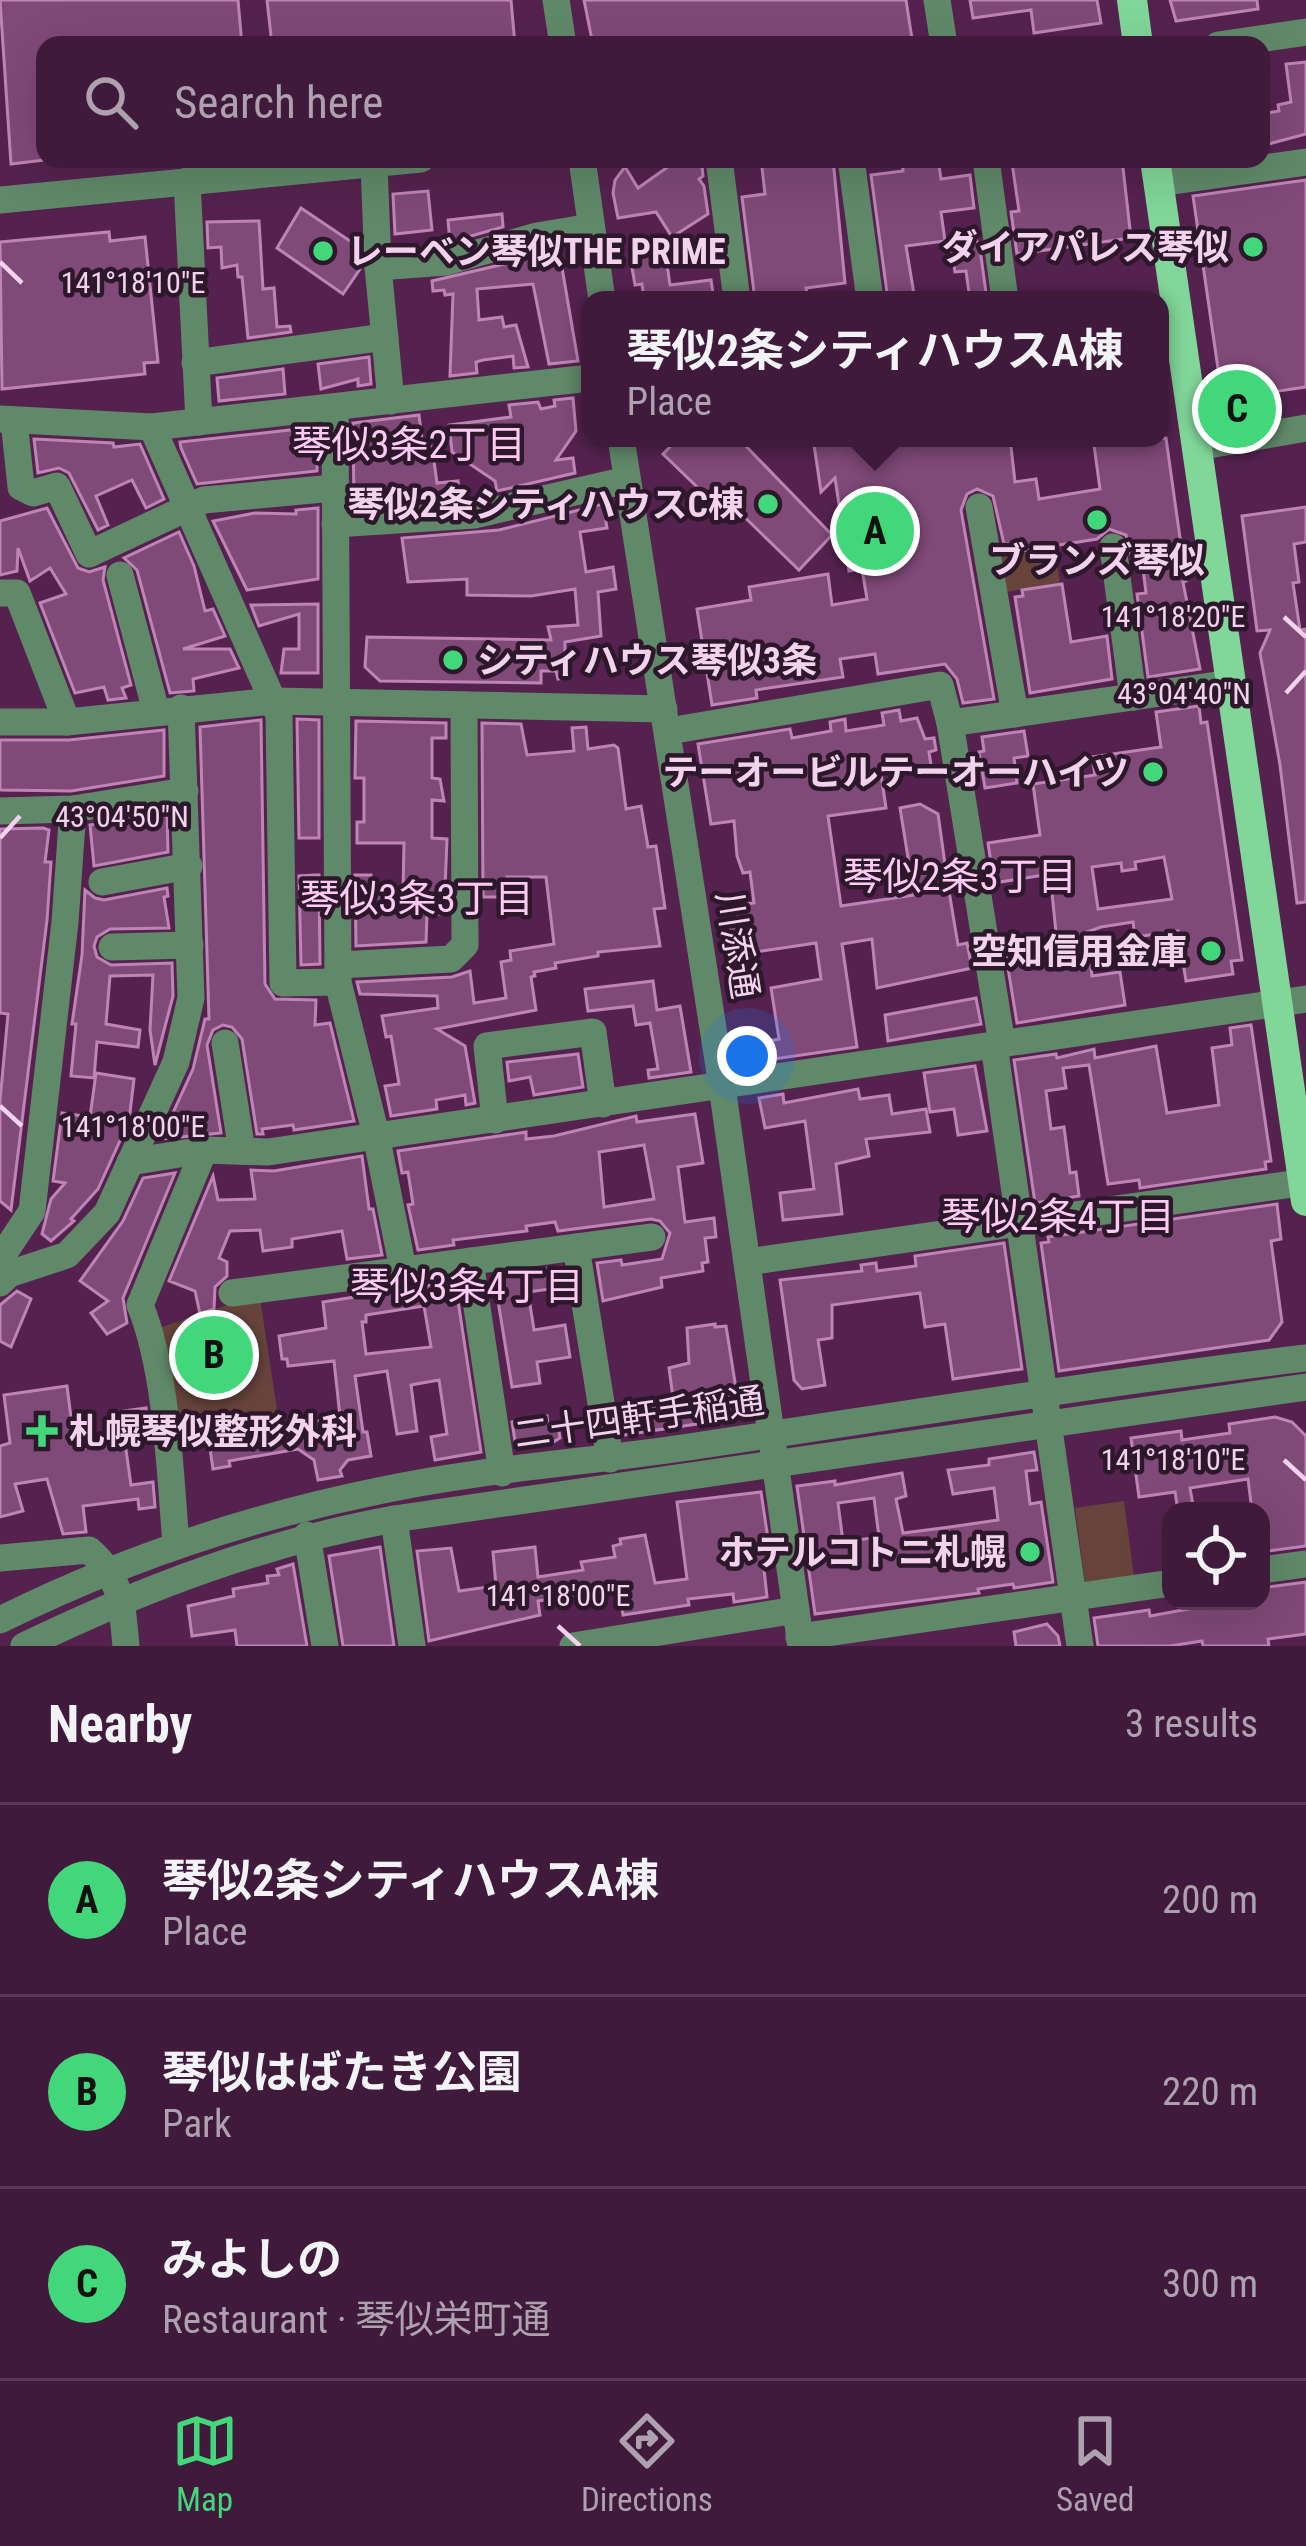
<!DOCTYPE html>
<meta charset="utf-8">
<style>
:root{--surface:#401a3b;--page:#472342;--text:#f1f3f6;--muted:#aea1af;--line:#593855;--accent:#43d77b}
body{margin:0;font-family:"Roboto Condensed","Noto Sans JP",sans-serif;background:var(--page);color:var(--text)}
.controls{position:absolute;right:36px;bottom:36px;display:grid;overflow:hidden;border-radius:24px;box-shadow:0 12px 48px #0002}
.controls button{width:108px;height:108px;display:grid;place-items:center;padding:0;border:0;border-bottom:3px solid var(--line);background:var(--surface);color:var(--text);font:60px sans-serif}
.you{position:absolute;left:747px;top:1056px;width:42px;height:42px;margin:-30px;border:9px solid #fff;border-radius:50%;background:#1a73e8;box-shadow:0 0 0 18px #1a73e833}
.badge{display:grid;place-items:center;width:78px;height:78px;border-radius:50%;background:var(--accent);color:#111;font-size:39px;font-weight:700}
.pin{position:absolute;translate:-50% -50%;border:6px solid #fff;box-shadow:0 3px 12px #0006}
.popup{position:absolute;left:581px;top:291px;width:588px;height:156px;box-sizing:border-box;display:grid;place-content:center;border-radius:24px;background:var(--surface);filter:drop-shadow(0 3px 9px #0005);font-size:39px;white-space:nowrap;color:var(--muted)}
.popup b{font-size:45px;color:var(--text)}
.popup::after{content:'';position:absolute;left:50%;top:100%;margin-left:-24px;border:24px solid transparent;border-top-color:var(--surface)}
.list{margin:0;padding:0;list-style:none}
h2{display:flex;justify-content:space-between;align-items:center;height:156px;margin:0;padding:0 48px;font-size:51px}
h2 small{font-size:39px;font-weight:400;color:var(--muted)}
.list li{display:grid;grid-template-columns:78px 1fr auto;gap:36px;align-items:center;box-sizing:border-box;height:192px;padding:0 48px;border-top:3px solid var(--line)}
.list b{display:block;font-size:45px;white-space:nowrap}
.list p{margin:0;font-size:39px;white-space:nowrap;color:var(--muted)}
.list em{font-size:39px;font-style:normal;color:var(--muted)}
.icon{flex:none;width:66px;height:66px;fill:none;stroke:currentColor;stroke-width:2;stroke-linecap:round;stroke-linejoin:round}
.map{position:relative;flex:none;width:1306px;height:1646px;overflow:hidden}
.search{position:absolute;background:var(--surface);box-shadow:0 12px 48px #0002;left:36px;right:36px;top:36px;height:132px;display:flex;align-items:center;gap:30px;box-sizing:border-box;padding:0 42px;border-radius:24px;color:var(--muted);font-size:45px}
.sheet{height:732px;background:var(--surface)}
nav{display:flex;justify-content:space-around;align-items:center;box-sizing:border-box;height:168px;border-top:3px solid var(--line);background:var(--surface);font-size:33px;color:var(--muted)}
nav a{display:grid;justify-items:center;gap:6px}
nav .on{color:var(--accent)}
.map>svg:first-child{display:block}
.green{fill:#67433c}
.building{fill:#7f4978;stroke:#bf84b6;stroke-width:3;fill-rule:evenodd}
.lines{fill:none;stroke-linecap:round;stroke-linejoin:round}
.minor{stroke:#60896a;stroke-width:27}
.major{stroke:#81d79a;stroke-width:30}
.ticks{fill:none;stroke:#f2d2ec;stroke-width:4.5}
.poi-dot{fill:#43d77b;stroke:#2d172a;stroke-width:4.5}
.labels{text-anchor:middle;stroke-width:9;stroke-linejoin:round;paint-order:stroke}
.poi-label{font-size:36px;font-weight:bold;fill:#f2d2ec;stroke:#2d172a;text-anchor:end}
.street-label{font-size:36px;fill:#f2d2ec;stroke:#2d172a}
.neighbourhood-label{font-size:39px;fill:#fdcaf4;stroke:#2d172a}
.ticks-label{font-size:30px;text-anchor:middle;fill:#f2d2ec;stroke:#2d172a;stroke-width:9;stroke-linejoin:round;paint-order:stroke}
</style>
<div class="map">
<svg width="1306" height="1646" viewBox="0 0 1306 1646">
<rect width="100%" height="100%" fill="#55224f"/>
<g class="green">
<polygon points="1055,548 1060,583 1000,593 994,552"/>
<polygon points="260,1298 278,1416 225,1423 226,1437 170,1446 156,1329 233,1303"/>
<polygon points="1124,1501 1134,1577 1085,1584 1075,1508"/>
</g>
<g class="building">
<polygon points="0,0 238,0 242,45 45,45 45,160 11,164"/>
<polygon points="267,0 511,0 515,45 272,45"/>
<polygon points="584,0 906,0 912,39 908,45 593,45"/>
<polygon points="970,0 1097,0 1101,23 1034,33 1031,10 973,18"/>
<polygon points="1170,0 1257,0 1258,9 1176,21"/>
<polygon points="1306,62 1306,134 1261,146 1261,114 1279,111 1278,105 1291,102 1286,64"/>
<polygon points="679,159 697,159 702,166 703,176 699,179 704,186 708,214 672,237 656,212 618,218 613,193 615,180 625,167 638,188"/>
<polygon points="761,159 833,159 845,283 806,288 808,300 755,300 742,197 765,194"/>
<polygon points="902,159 938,159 941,179 970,175 974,208 941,212 945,241 906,246 915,300 888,300 871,175 903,171"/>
<polygon points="1040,159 1122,159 1131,238 1017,254 1011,212 1019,211 1012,163"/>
<polygon points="1306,180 1306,387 1251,395 1254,419 1226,424 1193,196"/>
<polygon points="428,191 432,230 395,234 393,194"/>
<polygon points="301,208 359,247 360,269 343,294 277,248"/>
<polygon points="502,214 503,227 450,242 448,220"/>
<polygon points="259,221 263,289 274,288 277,327 290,326 291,332 248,338 242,277 238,277 237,265 222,268 221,247 208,248 207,222"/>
<polygon points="109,232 110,241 145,237 158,362 144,363 145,374 2,389 0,242"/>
<polygon points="976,239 980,249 987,300 970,300 966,271 955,272 950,242"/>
<polygon points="665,250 670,285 711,280 714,300 644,300 642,284 635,285 630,256"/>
<polygon points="551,253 552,257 560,256 578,361 549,364 533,284 477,289 479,320 502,317 504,327 516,325 528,367 514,368 513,356 483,360 476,362 477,373 450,376 453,294 445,295 444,290 433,291 432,281"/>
<polygon points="369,357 371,384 358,386 358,379 321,389 318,364"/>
<polygon points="283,369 285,394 219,401 217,378"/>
<polygon points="573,398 576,431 556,460 573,458 575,473 497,491 495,481 452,452 449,425 511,417 509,405 538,402 541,409 555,406 554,400"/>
<polygon points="419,415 423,448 432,447 437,483 458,481 460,498 354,505 353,423"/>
<polygon points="317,427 317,471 197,484 181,448 180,442"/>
<polygon points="679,438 738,438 832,535 799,570 729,502 721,510 663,454"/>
<polygon points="813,438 877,438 878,441 1010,438 1015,482 1036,479 1039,499 1100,489 1093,438 1119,438 1119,441 1166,438 1186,581 1183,582 1200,669 1148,677 1137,594 1146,593 1142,561 1133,562 1126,535 1109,529 1097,539 1021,551 1019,542 1004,544 993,496 977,489 967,494 961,510 994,699 963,703 957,679 945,664 878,674 875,654 840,659 843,677 756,690 757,698 712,705 697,609 751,600 749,587 828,574 832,605 867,599 862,569 849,571 835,478 821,492"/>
<polygon points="34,439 113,443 114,447 140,444 164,499 146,508 132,480 96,496 108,525 98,530 69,473 59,468 38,473"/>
<polygon points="603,504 607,528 580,532 586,572 613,567 616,589 598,592 601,636 565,642 565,678 558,679 556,671 541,671 541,683 380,681 365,667 367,637 551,640 548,627 578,625 575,589 531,596 467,595 467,579 408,582 402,538 499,530"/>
<polygon points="1306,507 1306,542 1294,544 1299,582 1293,583 1300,630 1306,629 1306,902 1297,903 1280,765 1260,653 1270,630 1257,631 1242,516"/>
<polygon points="47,508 78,568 89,572 105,567 103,580 131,685 122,688 126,698 108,700 104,687 75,693 40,603 66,594 50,568 30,581 18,548 17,571 0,575 0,521"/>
<polygon points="318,508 318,579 247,590 213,521 255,513 296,514 296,510"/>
<polygon points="179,532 194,566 205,611 213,609 225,636 183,649 230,649 239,668 193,679 194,691 170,693 137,570 124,558"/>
<polygon points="1062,584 1071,642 1107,636 1112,679 1030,693 1015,597 1023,596 1022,590"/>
<polygon points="318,604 318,673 281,673 284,649 299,649 299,614 259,626 251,605"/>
<path d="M1199 706 1201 723 1207 722 1242 960 1231 961 1233 974 1186 981 1178 931 1135 937 1133 922 1101 927 1087 932 1092 976 1120 972 1125 1005 1017 1023 1005 950 1057 942 1050 874 994 883 988 843 1040 835 1033 784 1095 775 1092 757 1161 747 1156 712ZM1164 857 1172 899 1098 909 1092 867 1121 863 1122 871 1136 869 1135 862Z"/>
<polygon points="899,710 901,721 917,718 925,739 934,738 936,750 929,752 931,765 881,774 886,808 828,816 841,906 914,895 900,808 920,804 938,814 946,871 956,870 959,890 949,891 958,945 967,943 972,968 877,988 872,939 842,944 857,1047 747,1063 744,1046 779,1039 771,988 821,979 816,943 735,955 728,922 738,920 736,905 754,903 750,872 743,873 737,856 734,821 711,824 698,744 790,729 792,738 831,731 830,722 845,719 846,731 884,725 882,713"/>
<polygon points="297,719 319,720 319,838 299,838"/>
<polygon points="261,720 265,984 275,999 316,1000 315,1025 330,1023 354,1121 294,1130 293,1125 262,1129 263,1134 257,1134 242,1039 232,1027 223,1025 213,1030 207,1045 221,1133 161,1139 193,1069 205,1019 209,1019 200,727"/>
<polygon points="356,721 446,723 446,738 432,738 432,778 440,779 444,801 432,800 432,838 447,839 444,914 427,914 426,942 356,946 355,875 371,875 371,894 403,893 404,843 357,843 357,822 364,822 364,778 355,778"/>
<polygon points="482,723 521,724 527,755 574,751 572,728 586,727 588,749 614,745 618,748 626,809 641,806 648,847 656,846 665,908 654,909 660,946 598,952 598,956 555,963 556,968 534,972 535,976 531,977 536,1010 437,1029 465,1046 475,1103 466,1105 465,1095 436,1100 437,1109 391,1116 385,1086 399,1084 391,1036 386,1037 382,1016 438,1008 437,996 360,994 357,982 452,977 470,971 474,1003 506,998 501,962 511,960 510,951 554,944 546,877 507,877 507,897 483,897"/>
<polygon points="164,730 164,776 71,791 0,790 0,740 69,740"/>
<polygon points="1024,731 1028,756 1014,758 1017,783 985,788 979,752 984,751 982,737"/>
<polygon points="167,812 168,852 94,866 90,825"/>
<polygon points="43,828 49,830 45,862 51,862 47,920 11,1210 0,1201 0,1101 8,1014 0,1013 0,829"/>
<polygon points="315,875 319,875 320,964 301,965 299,876"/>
<polygon points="167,888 168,896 164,897 169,928 110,929 97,937 94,946 97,957 111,965 172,963 173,996 155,1065 150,1030 153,975 110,976 106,1024 140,1030 138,1047 97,1042 94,1078 71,1076 76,1024 72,1024 82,955 85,890 95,898 104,900"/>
<polygon points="653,981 657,1010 680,1006 691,1072 649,1078 648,1070 658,1069 650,1023 636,1025 633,1006 588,1011 585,989"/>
<polygon points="976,998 981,1024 888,1041 885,1015"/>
<polygon points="1251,1025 1271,1161 1265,1162 1266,1169 1140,1188 1139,1180 1108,1184 1089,1065 1063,1068 1066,1088 1046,1091 1051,1129 1064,1127 1070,1173 1076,1172 1079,1196 1035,1203 1014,1060 1056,1054 1057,1058 1094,1049 1095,1058 1156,1046 1167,1113 1219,1105 1212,1048 1232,1045 1230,1028"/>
<polygon points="578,1054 583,1087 534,1095 530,1077 509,1081 507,1062"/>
<polygon points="975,1066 987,1131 958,1135 954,1109 930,1112 924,1073"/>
<polygon points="96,1073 134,1079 129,1121 98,1189 71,1219 74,1221 51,1241 42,1234 51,1199 65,1183 53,1181 62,1113 90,1117"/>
<polygon points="858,1089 860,1099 889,1095 892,1114 926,1109 930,1132 866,1139 869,1156 836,1164 842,1214 783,1220 780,1193 814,1189 805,1121 765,1128 759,1098 783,1094 784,1103"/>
<path d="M695 1114 703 1163 678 1167 685 1222 714 1218 716 1237 705 1238 708 1262 702 1263 703 1271 661 1278 662 1287 603 1301 597 1263 621 1260 622 1265 662 1259 670 1233 660 1221 651 1219 558 1231 555 1222 526 1226 527 1231 453 1240 454 1245 418 1250 408 1205 413 1204 408 1172 402 1173 398 1151 526 1132V1139L554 1136 636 1116 637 1122ZM644 1145 654 1199 604 1207 599 1152Z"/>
<polygon points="362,1156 369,1209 373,1209 382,1255 347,1259 342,1231 292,1239 292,1247 263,1251 260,1230 230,1231 219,1258 227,1262 227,1276 215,1287 214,1309 200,1314 195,1291 169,1281 213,1176 218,1200 255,1199 251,1170 274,1171"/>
<polygon points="175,1173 123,1298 127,1323 107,1334 91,1313 108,1301 80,1281 123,1221 143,1178"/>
<polygon points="1277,1204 1281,1239 1271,1241 1282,1322 1269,1340 1059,1371 1041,1243 1049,1242 1048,1237"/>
<polygon points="1004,1243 1022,1369 953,1379 945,1324 925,1327 920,1293 832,1305 832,1338 818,1340 825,1385 802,1389 794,1380 780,1280 862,1271 861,1265 876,1263 877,1271 916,1266 915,1256"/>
<polygon points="561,1267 564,1287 528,1292 534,1330 565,1325 570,1357 537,1362 540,1383 512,1387 494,1276"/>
<path d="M455 1281 481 1452 435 1460 431 1437 447 1434 439 1380 411 1385 417 1431 397 1434 387 1371 355 1376 363 1432H367L371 1456 348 1460 340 1470 342 1476 318 1480 314 1460 298 1449 229 1461 230 1466 213 1469 209 1442 229 1438 227 1428 275 1420 278 1439 289 1424 294 1427 301 1418 312 1424 322 1419 342 1435 334 1361 288 1366 287 1359H282L279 1336 326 1328 323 1302ZM424 1306 431 1347 366 1354 362 1322H366V1315Z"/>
<polygon points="17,1291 31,1299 11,1347 0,1341 0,1305"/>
<polygon points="715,1324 715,1327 726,1326 738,1401 723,1420 624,1435 621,1413 674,1405 669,1368 689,1363 687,1328"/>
<polygon points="67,1386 75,1449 125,1443 131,1485 153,1482 155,1507 139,1509 138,1499 83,1506 86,1532 63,1534 47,1479 15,1484 23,1511 0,1517 0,1446 10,1443 4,1395"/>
<polygon points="146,1408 149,1437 113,1443 109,1413"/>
<polygon points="547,1416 548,1425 558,1424 560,1438 550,1444 516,1448 512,1422"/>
<polygon points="1275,1417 1292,1422 1306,1436 1306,1546 1261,1552 1261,1511 1252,1511 1248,1479 1190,1488 1194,1511 1178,1511 1175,1492 1139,1497 1131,1438 1181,1431 1182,1440 1230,1433 1229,1424"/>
<path d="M1034 1452 1037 1470 1026 1471 1030 1504 1041 1502 1053 1582 1014 1588 1013 1584 978 1589 979 1593 815 1614 797 1486 835 1481V1485L902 1473 906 1496 896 1499 903 1533 950 1527 998 1520 994 1488 953 1494 948 1470 989 1465V1459ZM874 1498 879 1537 843 1542 838 1503Z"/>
<polygon points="761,1492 771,1559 763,1560 767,1597 734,1602 733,1594 688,1599 689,1605 623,1615 619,1589 591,1593 538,1601 540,1615 429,1641 417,1551 451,1548 459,1591 496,1586 493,1552 535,1547 538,1577 583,1570 581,1562 615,1557 613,1546 621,1544 620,1539 645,1535 655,1583 687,1579 677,1502"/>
<polygon points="380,1547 394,1646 343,1646 329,1556"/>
<polygon points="293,1564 307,1646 237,1646 235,1630 192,1636 188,1606 234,1596 233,1589 268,1583 267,1576 279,1575 277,1569"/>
<polygon points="1306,1582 1306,1634 1268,1639 1269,1646 1203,1646 1202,1641 1170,1646 1098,1646 1094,1618 1149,1610 1150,1616 1194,1608 1193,1601 1261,1601 1261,1588"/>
<polygon points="1047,1624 1058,1636 1060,1646 1016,1646 1014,1632"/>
</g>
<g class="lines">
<g class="minor">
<polyline points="556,0 563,45"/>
<polyline points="937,0 944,45"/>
<polyline points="1218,45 1306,32"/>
<polyline points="582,159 602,300"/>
<polyline points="719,159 737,300"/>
<polyline points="851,159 870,300"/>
<polyline points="986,159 1005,300"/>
<polyline points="374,164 378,267 391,401"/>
<polyline points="187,181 199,422"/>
<polyline points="1159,183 1306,162"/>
<polyline points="0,200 421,159"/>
<polyline points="378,267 446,262 537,236 591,227"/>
<polyline points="195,363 385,337"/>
<polyline points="335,408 338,982 376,1135 403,1269"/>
<polyline points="0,419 152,427 590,378"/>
<polyline points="14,420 21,487 33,493 57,486 89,554 204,500 334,488"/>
<polyline points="152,427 279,715 283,983 338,982"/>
<polyline points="621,438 722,1086 801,1646"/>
<polyline points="1197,447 1306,428"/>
<polyline points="979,507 1015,714"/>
<polyline points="335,524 474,515 627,480"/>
<polyline points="1113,547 1133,697"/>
<polyline points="120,575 156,711"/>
<polyline points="0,593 17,593 67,722"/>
<polyline points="0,722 67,722 273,701 664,709"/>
<polyline points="669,731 940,685 950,723"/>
<polyline points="0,811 73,809 185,791"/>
<polyline points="102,882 189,866"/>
<polyline points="112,947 190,945"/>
<polyline points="339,965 451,959 465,945 464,705"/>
<polyline points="225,1043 242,1151"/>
<polyline points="1002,1044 950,723 1231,683"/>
<polyline points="994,1045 1080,1646"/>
<polyline points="495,1120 487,1046 593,1032 603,1104"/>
<polyline points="130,1162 204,1150 268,1152 1306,999"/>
<polyline points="576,1247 610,1459"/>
<polyline points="0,1259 32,1211 65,922 73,809"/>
<polyline points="470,1261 502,1473"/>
<polyline points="747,1262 1306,1182"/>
<polyline points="0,1283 9,1274 67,1255 107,1213 176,1062 191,998 181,708"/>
<polyline points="232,1293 652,1237"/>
<polyline points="394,1519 412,1646"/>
<polyline points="307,1535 325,1646"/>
<path d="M176 1544C170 1473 167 1371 140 1305L204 1150"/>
<path d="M0 1558 89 1550C122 1579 122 1604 126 1646"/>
<polyline points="1261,1570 1306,1564"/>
<path d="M0 1620C121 1560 246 1518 378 1491 484 1468 595 1462 702 1445 903 1415 1104 1382 1306 1358"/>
<polyline points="799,1637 1171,1583"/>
<path d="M24 1646C144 1588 263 1543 394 1519L1306 1387"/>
<polyline points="573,1646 796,1610"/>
</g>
<g class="major">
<polyline points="1132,0 1138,45"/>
<polyline points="1155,159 1306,1201"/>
</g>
</g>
<path class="ticks" d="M0 262 22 283M1284 617 1306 637M1286 693 1306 671M0 838 20 816M0 1106 22 1126M1284 1460 1306 1480M558 1626 580 1646"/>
<g class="poi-dot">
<circle cx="1253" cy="247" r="12"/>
<circle cx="323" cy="251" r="12"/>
<circle cx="768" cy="504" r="12"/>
<circle cx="1097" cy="520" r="12"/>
<circle cx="453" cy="660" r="12"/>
<circle cx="1153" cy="772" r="12"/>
<circle cx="1211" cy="951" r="12"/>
<path d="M36 1413h12v12h12v12h-12v12h-12v-12h-12v-12h12z"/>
<circle cx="1030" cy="1552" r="12"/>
</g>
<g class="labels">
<g class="poi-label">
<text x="1229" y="260">ダイアパレス琴似</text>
<text x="347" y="264" text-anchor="start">レーベン琴似THE PRIME</text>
<text x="744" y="517">琴似2条シティハウスC棟</text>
<text x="1097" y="573" text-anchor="middle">ブランズ琴似</text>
<text x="477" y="673" text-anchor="start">シティハウス琴似3条</text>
<text x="1129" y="785">テーオービルテーオーハイツ</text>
<text x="1187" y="964">空知信用金庫</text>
<text x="69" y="1444" text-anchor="start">札幌琴似整形外科</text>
<text x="1006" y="1565">ホテルコトニ札幌</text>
</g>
<g class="street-label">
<text transform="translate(738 945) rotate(81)" y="13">川添通</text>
<text transform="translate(639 1417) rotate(-8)" y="13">二十四軒手稲通</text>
</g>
<g class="neighbourhood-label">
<text x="409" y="458">琴似3条2丁目</text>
<text x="960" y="890">琴似2条3丁目</text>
<text x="417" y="912">琴似3条3丁目</text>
<text x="1058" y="1230">琴似2条4丁目</text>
<text x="467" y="1300">琴似3条4丁目</text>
</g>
</g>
<g class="ticks-label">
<text x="133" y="293">141°18'10"E</text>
<text x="1173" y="627">141°18'20"E</text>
<text x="1184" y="704">43°04'40"N</text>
<text x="122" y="827">43°04'50"N</text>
<text x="133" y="1137">141°18'00"E</text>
<text x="1173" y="1470">141°18'10"E</text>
<text x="558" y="1606">141°18'00"E</text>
</g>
</svg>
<div class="controls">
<button><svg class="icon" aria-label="locate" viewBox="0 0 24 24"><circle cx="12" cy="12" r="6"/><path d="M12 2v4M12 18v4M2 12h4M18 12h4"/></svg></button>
</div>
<div class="you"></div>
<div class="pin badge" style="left:875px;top:531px">A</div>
<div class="popup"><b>琴似2条シティハウスA棟</b>Place</div>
<div class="pin badge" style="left:214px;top:1355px">B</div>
<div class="pin badge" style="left:1237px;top:409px">C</div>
<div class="search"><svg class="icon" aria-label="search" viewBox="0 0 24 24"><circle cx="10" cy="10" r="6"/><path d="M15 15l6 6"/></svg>Search here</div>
</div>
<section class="sheet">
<h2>Nearby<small>3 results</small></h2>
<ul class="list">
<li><span class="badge">A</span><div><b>琴似2条シティハウスA棟</b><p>Place</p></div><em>200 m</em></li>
<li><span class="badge">B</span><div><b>琴似はばたき公園</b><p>Park</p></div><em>220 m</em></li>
<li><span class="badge">C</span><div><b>みよしの</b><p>Restaurant · 琴似栄町通</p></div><em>300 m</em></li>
</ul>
</section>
<nav>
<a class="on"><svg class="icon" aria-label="map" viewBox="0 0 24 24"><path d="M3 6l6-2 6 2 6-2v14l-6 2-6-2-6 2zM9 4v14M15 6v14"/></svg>Map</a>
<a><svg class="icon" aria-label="directions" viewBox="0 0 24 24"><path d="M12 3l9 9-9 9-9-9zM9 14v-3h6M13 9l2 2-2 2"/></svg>Directions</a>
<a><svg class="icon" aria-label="saved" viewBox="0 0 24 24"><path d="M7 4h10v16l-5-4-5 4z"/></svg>Saved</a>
</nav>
